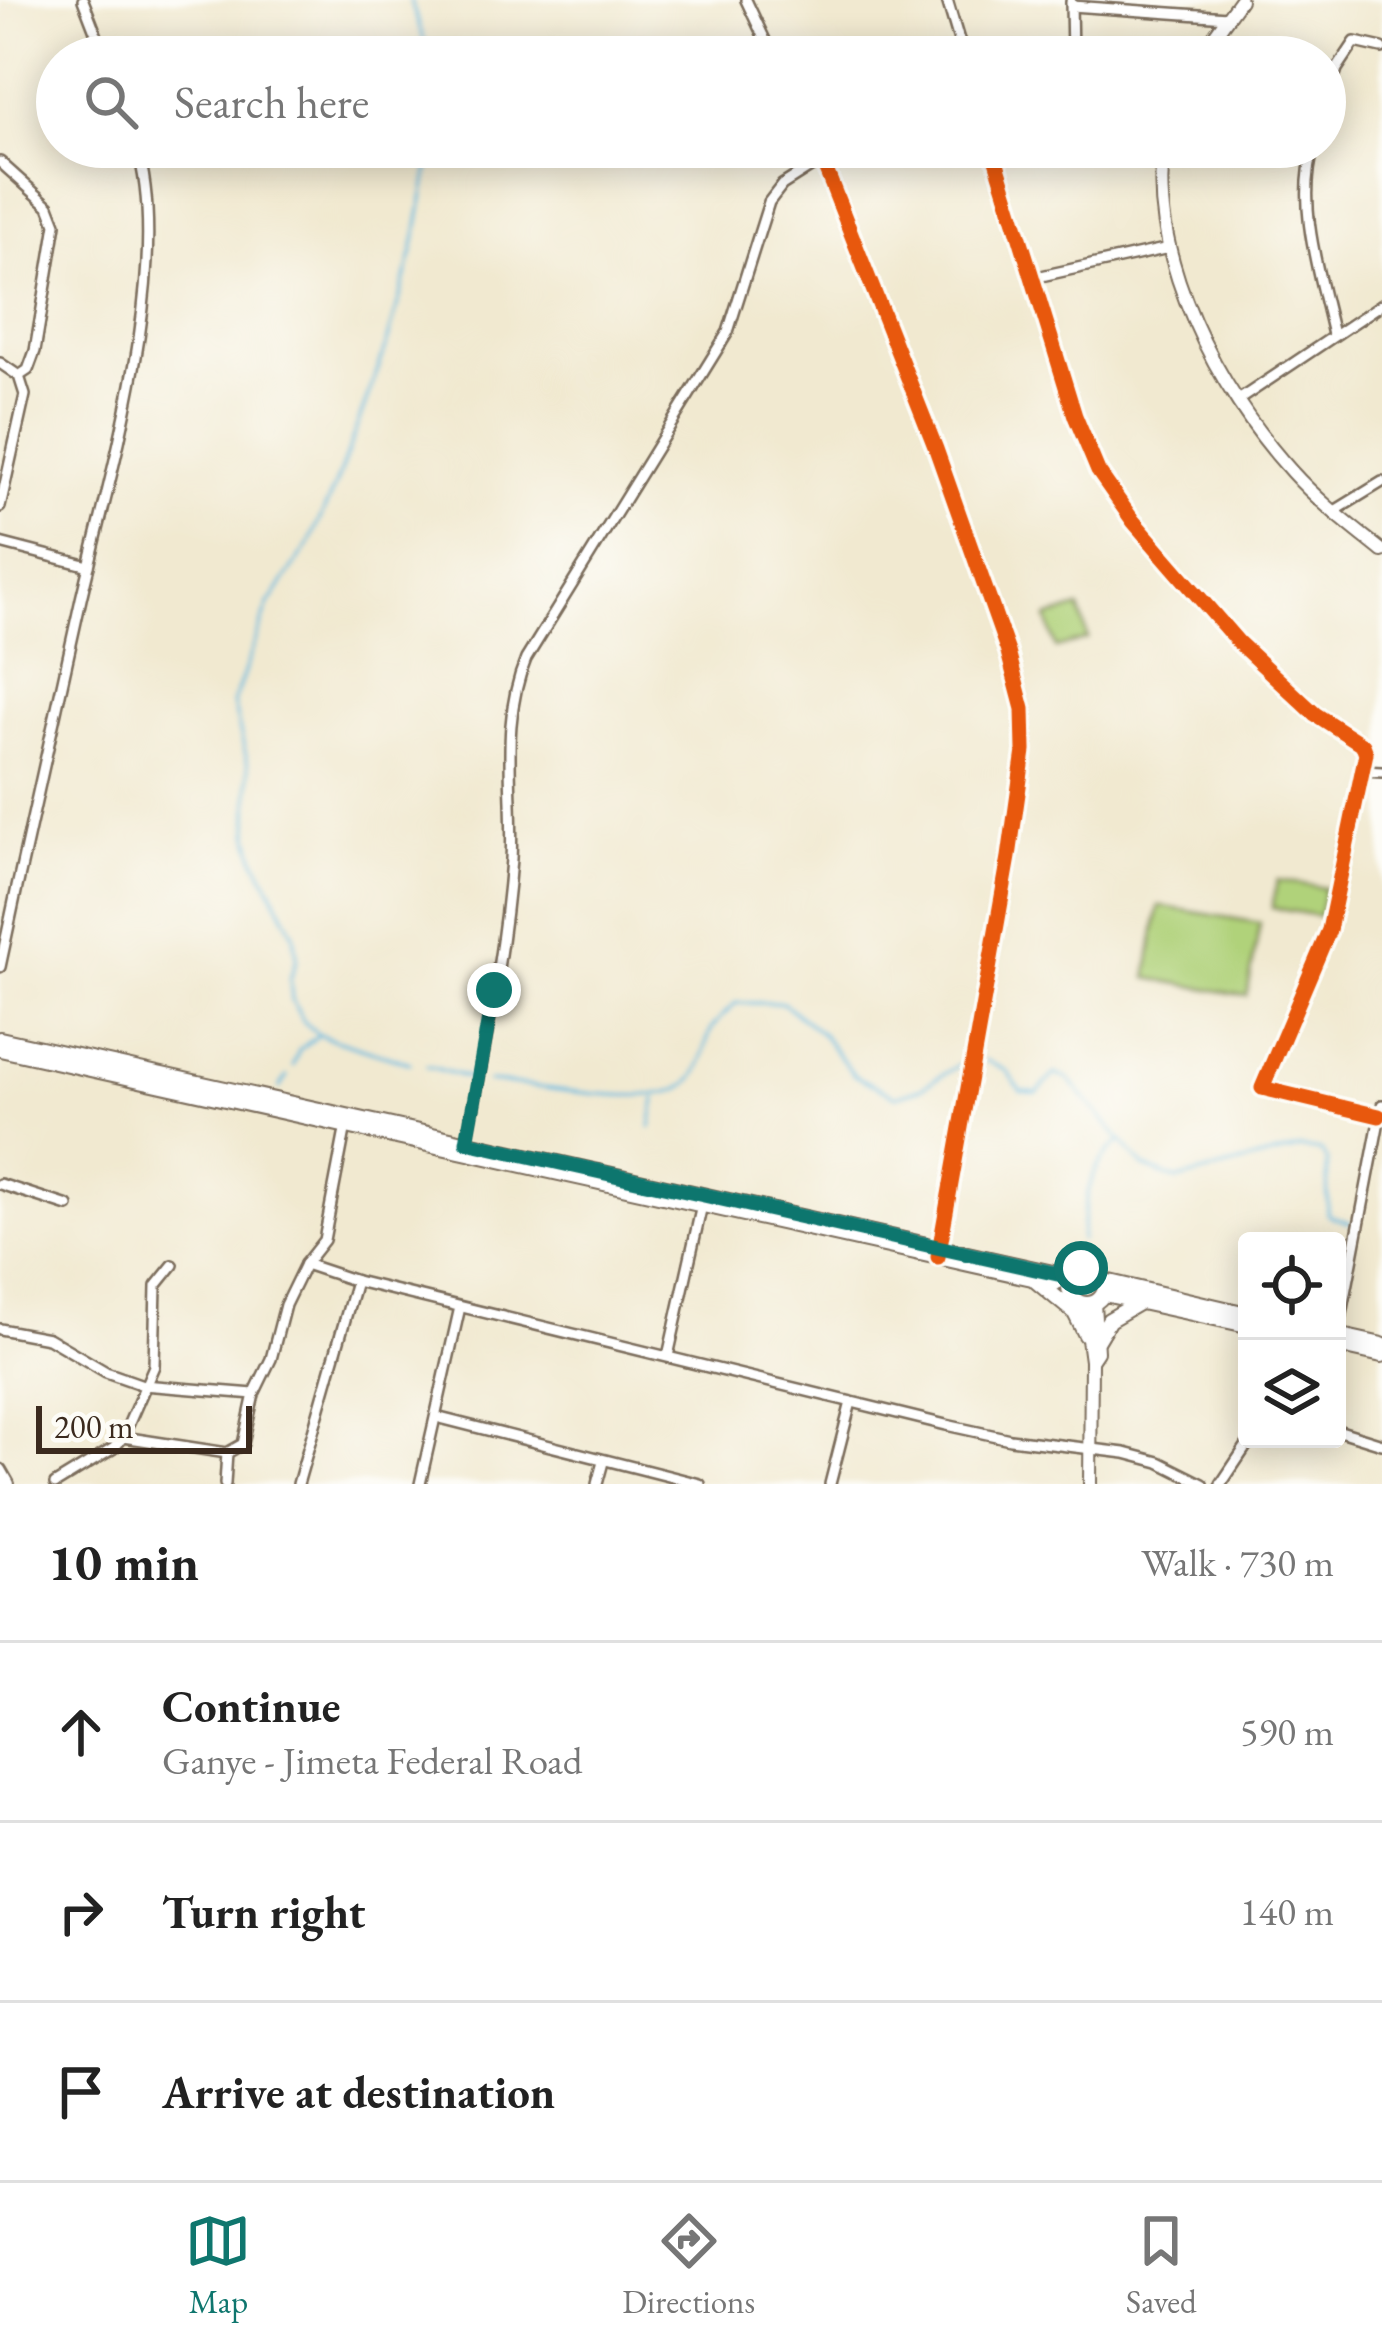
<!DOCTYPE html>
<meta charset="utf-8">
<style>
:root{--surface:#fff;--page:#f2f2f2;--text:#222;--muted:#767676;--line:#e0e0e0;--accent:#0f766e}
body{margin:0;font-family:"EB Garamond",serif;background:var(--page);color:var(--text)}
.controls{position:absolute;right:36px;bottom:36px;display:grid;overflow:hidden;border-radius:12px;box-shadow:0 6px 30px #0003}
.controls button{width:108px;height:108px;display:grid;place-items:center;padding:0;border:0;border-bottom:3px solid var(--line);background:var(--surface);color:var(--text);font:60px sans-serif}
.scale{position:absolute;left:36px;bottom:30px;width:216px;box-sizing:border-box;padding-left:12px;border:6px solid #3b2a1e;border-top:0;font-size:33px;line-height:42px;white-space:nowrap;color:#3b2a1e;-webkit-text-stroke:9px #fdfcf7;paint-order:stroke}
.stop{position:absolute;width:36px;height:36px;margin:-27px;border:9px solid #0f766e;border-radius:50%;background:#fff}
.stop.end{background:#0f766e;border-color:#fff;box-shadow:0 3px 12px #0008}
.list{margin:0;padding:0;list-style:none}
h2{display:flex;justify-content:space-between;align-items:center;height:156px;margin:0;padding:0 48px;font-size:51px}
h2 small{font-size:39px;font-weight:400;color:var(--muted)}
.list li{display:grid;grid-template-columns:78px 1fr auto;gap:36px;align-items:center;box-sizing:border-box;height:180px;padding:0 48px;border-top:3px solid var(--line)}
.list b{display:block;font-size:45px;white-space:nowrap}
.list p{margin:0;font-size:39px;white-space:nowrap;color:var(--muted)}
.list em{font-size:39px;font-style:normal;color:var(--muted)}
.icon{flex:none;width:66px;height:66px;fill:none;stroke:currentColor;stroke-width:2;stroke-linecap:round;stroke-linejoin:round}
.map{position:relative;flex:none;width:1382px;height:1484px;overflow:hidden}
.search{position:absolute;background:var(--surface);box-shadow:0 6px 30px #0003;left:36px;right:36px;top:36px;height:132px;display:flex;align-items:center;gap:30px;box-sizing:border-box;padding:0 42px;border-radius:66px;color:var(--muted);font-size:45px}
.sheet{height:696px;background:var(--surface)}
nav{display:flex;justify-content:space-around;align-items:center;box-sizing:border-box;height:168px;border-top:3px solid var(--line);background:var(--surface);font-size:33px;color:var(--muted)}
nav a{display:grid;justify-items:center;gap:6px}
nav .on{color:var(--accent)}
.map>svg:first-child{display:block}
.pitch{fill:#b0d27a;stroke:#767e4c;stroke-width:3}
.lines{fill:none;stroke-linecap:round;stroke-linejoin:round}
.stream{stroke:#63bae0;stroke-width:3}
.street-casing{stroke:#7b6d5c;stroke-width:14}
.secondary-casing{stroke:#7b6d5c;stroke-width:16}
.primary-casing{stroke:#7b6d5c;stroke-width:18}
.street{stroke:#fff;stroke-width:9}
.secondary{stroke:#fff;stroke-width:12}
.primary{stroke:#fff;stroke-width:14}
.cycleway-casing{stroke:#fdfcf7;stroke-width:22}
.cycleway{stroke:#e8590c;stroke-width:15}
.route{stroke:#0f766e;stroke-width:15}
</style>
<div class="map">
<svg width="1382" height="1484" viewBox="0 0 1382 1484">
<rect width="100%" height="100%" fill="#fdfcf7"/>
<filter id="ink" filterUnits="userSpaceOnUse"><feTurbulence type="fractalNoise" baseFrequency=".00833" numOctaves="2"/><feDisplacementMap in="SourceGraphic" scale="24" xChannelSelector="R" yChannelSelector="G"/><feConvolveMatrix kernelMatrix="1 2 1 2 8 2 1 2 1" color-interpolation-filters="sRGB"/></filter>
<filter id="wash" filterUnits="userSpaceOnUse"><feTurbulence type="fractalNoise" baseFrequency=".004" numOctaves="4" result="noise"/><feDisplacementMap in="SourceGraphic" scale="48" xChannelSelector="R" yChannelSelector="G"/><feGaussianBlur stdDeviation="2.7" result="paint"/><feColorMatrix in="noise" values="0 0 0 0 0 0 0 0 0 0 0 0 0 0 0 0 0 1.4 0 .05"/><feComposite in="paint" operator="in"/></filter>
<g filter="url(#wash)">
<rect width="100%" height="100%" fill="#f1e9d0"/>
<g class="pitch">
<polygon points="1079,608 1088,639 1056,648 1047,618"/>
<polygon points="1277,880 1324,888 1319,916 1272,908"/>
<polygon points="1159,906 1260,923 1247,996 1147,978"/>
</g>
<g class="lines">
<g class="stream">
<polyline points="410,0 430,57"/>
<polyline points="985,1060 1007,1071 1021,1091 1037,1093 1055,1074 1068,1079 1144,1167 1178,1180 1301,1148 1321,1151 1327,1161 1328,1215 1351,1223"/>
<polyline points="410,1063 319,1035 302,1020 292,1000 290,979 297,958 294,934 255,858 249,832 249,768 233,703 269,604 308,546 335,486 385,350 413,251 433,147"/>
<polyline points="293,1066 299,1050 317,1036"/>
<polyline points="427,1066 472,1079"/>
<path d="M488 1082C531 1083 659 1112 690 1082 703 1069 704 1046 711 1030 716 1020 728 1011 736 1003H783L823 1035 854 1075 896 1096 919 1089 959 1065"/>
<polyline points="280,1088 287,1076"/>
<polyline points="651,1127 656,1099"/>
<path d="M1081 1240C1086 1200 1087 1166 1121 1141"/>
<polyline points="1074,1267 1077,1252"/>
</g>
</g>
</g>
<g filter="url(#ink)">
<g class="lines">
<g class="street-casing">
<g id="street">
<polyline points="83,0 105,57"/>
<polyline points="746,0 773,57"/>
<polyline points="947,0 964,57"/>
<polyline points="1071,2 1072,57"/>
<polyline points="1072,6 1227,17"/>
<polyline points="1325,109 1337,69 1355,42 1382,48"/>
<polyline points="817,147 936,449 1008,652 1023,709 1024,751 1009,857 940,1249"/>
<polyline points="992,147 1075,416 1098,471 1133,521 1238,642 1315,714 1363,745 1366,753 1329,930 1262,1088 1379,1116"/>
<path d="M1314 147C1296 206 1320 276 1333 335"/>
<polyline points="0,162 49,206 56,224 35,351 28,370 19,376"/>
<polyline points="1032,278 1169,248"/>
<polyline points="0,363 19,376 25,395 0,507"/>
<polyline points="1237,401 1382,304"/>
<polyline points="1333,512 1382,482"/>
<polyline points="0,543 89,566"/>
<polyline points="1361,771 1382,772"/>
<path d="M0 967C26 844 53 721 81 599 110 475 173 268 137 147"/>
<path d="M467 1142C484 1048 504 954 511 859 515 793 499 723 526 659L728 332 769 202 782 185 823 159"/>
<polyline points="0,1184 68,1206"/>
<polyline points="305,1264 356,1281 946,1425 1010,1439 1125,1453 1159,1462 1203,1484"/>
<polyline points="0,1329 48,1338 106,1372 143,1385 254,1394"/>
<polyline points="1338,1335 1382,1105"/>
<polyline points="668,1356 702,1205"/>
<polyline points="436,1417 700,1484"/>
<polyline points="1337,1430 1382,1444"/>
<polyline points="123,1437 227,1453 243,1444 254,1394 271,1359 285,1305 305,1264 324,1240 347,1120"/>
<polyline points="55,1484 114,1448 123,1437 154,1366 156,1286 173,1265"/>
<polyline points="225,1484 227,1453"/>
<polyline points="298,1484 356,1281"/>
<polyline points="420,1484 460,1307"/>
<polyline points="597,1484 603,1462"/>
<polyline points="830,1484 851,1402"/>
<polyline points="1221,1484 1251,1439"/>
</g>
</g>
<g class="secondary-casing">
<g id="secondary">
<polyline points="1199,57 1240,0"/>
<path d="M1164 147C1147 258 1219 392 1292 472 1319 502 1351 526 1382 551"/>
<polyline points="1083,1303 1091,1361 1090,1484"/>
<polyline points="1091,1361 1097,1352 1094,1303"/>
<polyline points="0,1470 8,1484"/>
</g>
</g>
<g class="primary-casing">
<g id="primary">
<polyline points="0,1039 1071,1277"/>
<polyline points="0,1049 1055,1283"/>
<circle cx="1087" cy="1286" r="18"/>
<polyline points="1036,1281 1075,1313 1086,1335"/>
<polyline points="1105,1281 1247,1314"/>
<polyline points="1104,1294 1247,1325"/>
<polyline points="1337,1335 1382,1345"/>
<polyline points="1097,1340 1109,1320 1140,1302"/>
<polyline points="1337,1345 1382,1355"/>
</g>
</g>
<use href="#street" class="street"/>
<use href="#secondary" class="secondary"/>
<use href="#primary" class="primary"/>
<g class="cycleway-casing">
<g id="cycleway">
<polyline points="817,147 936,449 1008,652 1023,709 1024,751 1009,857 938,1257"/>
<polyline points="992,147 1075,416 1098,471 1133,521 1238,642 1315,714 1363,745 1366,753 1329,930 1262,1088 1379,1116"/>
</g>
</g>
<use href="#cycleway" class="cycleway"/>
</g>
</g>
<g class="lines" filter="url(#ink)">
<polyline class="route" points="494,990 467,1142 1071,1277 1081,1268"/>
</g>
</svg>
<div class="controls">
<button><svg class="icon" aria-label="locate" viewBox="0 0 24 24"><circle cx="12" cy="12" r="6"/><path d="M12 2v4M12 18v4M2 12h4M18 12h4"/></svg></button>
<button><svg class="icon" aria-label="layers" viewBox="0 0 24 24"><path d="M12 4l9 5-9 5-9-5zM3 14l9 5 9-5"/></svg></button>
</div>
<div class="scale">200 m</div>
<div class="stop" style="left:1081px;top:1268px"></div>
<div class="stop end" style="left:494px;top:990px"></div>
<div class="search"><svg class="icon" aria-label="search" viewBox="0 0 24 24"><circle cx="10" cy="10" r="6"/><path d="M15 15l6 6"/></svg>Search here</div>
</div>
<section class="sheet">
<h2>10 min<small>Walk · 730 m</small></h2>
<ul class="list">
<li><svg class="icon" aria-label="ahead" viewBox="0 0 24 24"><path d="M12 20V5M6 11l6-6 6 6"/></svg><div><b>Continue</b><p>Ganye - Jimeta Federal Road</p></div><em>590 m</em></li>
<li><svg class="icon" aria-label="right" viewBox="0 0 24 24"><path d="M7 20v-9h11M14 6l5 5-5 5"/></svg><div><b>Turn right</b></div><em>140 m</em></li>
<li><svg class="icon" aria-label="arrive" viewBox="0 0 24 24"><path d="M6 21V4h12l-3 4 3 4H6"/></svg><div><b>Arrive at destination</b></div></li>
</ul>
</section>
<nav>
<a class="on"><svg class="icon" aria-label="map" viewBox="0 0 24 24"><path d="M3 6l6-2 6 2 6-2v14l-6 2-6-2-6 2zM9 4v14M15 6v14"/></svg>Map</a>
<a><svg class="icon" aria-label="directions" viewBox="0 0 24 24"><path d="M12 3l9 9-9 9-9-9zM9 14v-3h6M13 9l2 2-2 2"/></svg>Directions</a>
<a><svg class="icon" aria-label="saved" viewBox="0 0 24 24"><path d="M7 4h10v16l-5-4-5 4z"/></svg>Saved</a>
</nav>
